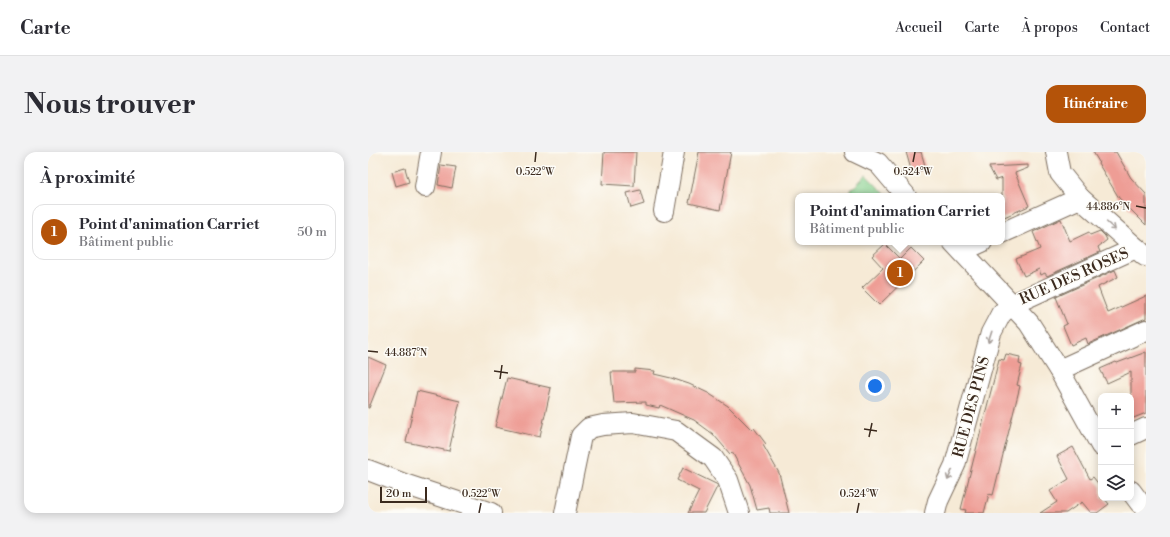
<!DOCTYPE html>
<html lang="fr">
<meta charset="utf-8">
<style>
:root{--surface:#fff;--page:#f2f2f3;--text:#2b2b33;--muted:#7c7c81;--line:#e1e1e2;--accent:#b45309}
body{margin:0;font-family:"Libre Bodoni",serif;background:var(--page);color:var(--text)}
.controls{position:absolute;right:12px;bottom:12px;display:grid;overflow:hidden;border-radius:8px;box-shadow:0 2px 10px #0003}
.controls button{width:36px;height:36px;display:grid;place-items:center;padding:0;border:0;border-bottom:1px solid var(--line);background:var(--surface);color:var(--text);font:20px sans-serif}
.scale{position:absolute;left:12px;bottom:10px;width:47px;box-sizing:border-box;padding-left:4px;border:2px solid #3b2a1e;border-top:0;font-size:11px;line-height:14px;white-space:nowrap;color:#3b2a1e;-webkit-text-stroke:3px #fdfcf7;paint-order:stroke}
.you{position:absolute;left:507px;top:234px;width:14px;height:14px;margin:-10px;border:3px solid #fff;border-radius:50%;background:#1a73e8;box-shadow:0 0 0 6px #1a73e833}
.badge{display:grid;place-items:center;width:26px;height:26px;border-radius:50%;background:var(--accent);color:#fff;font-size:13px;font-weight:700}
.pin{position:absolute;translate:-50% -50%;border:2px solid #fff;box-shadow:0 1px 4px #0006}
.popup{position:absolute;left:427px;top:41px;width:210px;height:52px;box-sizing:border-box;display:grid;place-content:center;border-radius:8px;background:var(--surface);filter:drop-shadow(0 1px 3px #0005);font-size:13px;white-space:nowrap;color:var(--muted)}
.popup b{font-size:15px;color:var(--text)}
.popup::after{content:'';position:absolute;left:50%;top:100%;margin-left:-8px;border:8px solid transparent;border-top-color:var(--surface)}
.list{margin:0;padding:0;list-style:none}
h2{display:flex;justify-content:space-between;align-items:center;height:52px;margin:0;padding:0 16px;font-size:17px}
h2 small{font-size:13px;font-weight:400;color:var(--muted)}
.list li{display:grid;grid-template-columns:26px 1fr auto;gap:12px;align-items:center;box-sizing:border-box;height:56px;margin:0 8px 8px;padding:0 8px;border:1px solid var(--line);border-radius:12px}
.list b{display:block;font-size:15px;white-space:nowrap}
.list p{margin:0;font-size:13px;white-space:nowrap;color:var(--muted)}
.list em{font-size:13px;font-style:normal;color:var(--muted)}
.icon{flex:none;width:22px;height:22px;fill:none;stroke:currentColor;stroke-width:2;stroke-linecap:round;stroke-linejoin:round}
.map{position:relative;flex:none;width:778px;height:361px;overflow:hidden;border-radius:12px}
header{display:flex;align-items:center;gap:24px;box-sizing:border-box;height:56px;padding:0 20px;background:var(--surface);border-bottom:1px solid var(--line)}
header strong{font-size:19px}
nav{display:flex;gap:22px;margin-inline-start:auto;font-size:14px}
.intro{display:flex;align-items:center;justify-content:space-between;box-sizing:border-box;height:96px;padding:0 24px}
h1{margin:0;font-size:28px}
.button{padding:10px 18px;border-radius:12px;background:var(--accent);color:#fff;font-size:14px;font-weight:700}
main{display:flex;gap:24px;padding:0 24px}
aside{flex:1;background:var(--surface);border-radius:12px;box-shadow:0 2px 10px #0003}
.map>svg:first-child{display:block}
.green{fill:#85cf8c;stroke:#607c55}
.building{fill:#ee9d95}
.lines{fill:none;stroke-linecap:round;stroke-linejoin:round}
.minor-casing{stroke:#7c6d5e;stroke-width:22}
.minor{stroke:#fff;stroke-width:20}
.oneway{stroke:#a79f9a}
.ticks{fill:none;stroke:#3b2a1e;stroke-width:1.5}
.labels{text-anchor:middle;stroke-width:3;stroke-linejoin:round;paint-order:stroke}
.street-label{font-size:15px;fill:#3b2a1e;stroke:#fdfcf7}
.ticks-label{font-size:10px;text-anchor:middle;fill:#3b2a1e;stroke:#fdfcf7;stroke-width:3;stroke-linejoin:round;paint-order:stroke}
</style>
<header>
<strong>Carte</strong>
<nav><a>Accueil</a><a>Carte</a><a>À propos</a><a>Contact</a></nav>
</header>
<div class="intro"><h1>Nous trouver</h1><a class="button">Itinéraire</a></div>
<main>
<aside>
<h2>À proximité<small></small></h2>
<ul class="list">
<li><span class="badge">1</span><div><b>Point d'animation Carriet</b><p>Bâtiment public</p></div><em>50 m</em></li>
</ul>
</aside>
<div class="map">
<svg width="778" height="361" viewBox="0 0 778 361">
<rect width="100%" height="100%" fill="#fdfcf7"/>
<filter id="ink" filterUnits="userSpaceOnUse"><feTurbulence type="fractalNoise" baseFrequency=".025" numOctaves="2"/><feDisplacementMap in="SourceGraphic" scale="8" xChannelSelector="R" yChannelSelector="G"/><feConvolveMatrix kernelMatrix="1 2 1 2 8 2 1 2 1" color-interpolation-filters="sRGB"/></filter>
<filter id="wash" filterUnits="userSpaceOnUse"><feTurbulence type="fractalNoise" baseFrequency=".012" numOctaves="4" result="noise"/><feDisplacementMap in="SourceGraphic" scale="16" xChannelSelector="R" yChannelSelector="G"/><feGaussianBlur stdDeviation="0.9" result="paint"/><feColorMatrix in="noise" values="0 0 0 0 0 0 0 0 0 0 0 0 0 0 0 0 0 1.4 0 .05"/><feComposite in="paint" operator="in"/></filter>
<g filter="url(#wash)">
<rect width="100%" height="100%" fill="#f6ead6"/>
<polygon class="green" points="498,23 519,44 477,44"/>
<g id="blocks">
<g class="building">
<polygon points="236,0 268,0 266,34 234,32"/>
<polygon points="331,0 363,0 352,58 321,51"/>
<polygon points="538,0 553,0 558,17 544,21"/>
<polygon points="725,0 748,0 763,26 778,42 778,73 751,46 730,11 731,10"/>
<polygon points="73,13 88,15 84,36 70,33"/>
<polygon points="660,13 660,16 647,21 661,54 634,66 634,26 628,28 621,15"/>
<polygon points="37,16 41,30 28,34 24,20"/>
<polygon points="272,38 276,52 263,56 259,41"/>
<polygon points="693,67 702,89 721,80 722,83 732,79 737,84 739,88 730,95 732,100 679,124 677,121 673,123 671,117 656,124 648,107 672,97 665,80"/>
<polygon points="517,92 532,107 543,96 556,109 511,153 494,136 515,116 504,104"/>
<polygon points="747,118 750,125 730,135 740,161 778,144 778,166 720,192 718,186 703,193 695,174 699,172 688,145"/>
<polygon points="778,200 778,261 763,267 763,220 739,231 732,217 748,210 749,211"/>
<polygon points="638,202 652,205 651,212 654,213 649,233 652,234 625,343 621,342 616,361 597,361 598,358 593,357 626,227 631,207 636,208"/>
<polygon points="0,205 18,213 1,256 0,256"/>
<polygon points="267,217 287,219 286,222 303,226 321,232 340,241 360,254 384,278 386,276 398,292 395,293 411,321 421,361 402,361 401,356 389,358 382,333 364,300 362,302 345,282 326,268 292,253 291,256 278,253 278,250 246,251 243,220 267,220"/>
<polygon points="139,226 183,236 172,285 127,275"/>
<polygon points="49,239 92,249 81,299 38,290"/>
<polygon points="705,295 722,327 725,325 733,335 733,346 736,346 741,352 729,361 723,361 714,350 698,361 672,361 689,350 682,339 701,327 689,304"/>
<polygon points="315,316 350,333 336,361 320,361 331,339 309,328"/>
</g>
</g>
</g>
<g filter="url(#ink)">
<use href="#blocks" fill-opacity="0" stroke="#7c6d5e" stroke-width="1"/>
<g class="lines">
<g class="minor-casing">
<g id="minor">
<polyline points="487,0 510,11 538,44"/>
<polyline points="688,0 692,21 712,46 777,104"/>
<polyline points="57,35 63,0"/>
<polyline points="296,59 306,0"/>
<polyline points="634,81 712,46"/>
<polyline points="585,90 661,171 691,218 733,294"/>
<polyline points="594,99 614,90"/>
<polyline points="691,218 778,178"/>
<polyline points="763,283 778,276"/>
<polyline points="0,318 39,333 123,361"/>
<polyline points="763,339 772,351 778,354"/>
<polyline points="197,361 213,284 221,276 235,273 265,271 308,279 345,306 360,328 371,361"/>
<polyline points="567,361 570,349 587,313 623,181 633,162 643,153 768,96"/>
</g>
</g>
<use href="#minor" class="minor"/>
</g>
<defs><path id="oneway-shaft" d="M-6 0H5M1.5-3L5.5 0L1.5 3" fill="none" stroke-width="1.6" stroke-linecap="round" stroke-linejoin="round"/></defs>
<g class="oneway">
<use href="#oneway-shaft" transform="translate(743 74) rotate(42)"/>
<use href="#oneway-shaft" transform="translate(622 185) rotate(108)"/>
<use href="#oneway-shaft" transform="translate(582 323) rotate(114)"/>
</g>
</g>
<path class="ticks" d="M167 10 168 0M545 10 547 0M768 54 778 56M0 199 10 200M126 219 140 221M132 227 134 213M496 277 509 279M501 285 504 271M111 361 113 351M489 361 491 351"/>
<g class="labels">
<g class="street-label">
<text transform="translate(706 124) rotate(-24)" y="5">RUE DES ROSES</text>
<text transform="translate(603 255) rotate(-75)" y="5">RUE DES PINS</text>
</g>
</g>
<g class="ticks-label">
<text x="167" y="23">0.522°W</text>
<text x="545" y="23">0.524°W</text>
<text x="740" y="58">44.886°N</text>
<text x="38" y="204">44.887°N</text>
<text x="113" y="345">0.522°W</text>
<text x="491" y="345">0.524°W</text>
</g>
</svg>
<div class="controls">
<button>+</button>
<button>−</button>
<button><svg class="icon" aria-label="layers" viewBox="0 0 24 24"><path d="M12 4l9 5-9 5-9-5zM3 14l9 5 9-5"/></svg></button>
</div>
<div class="scale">20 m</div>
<div class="you"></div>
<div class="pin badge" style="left:532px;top:121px">1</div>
<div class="popup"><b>Point d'animation Carriet</b>Bâtiment public</div>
</div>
</main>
